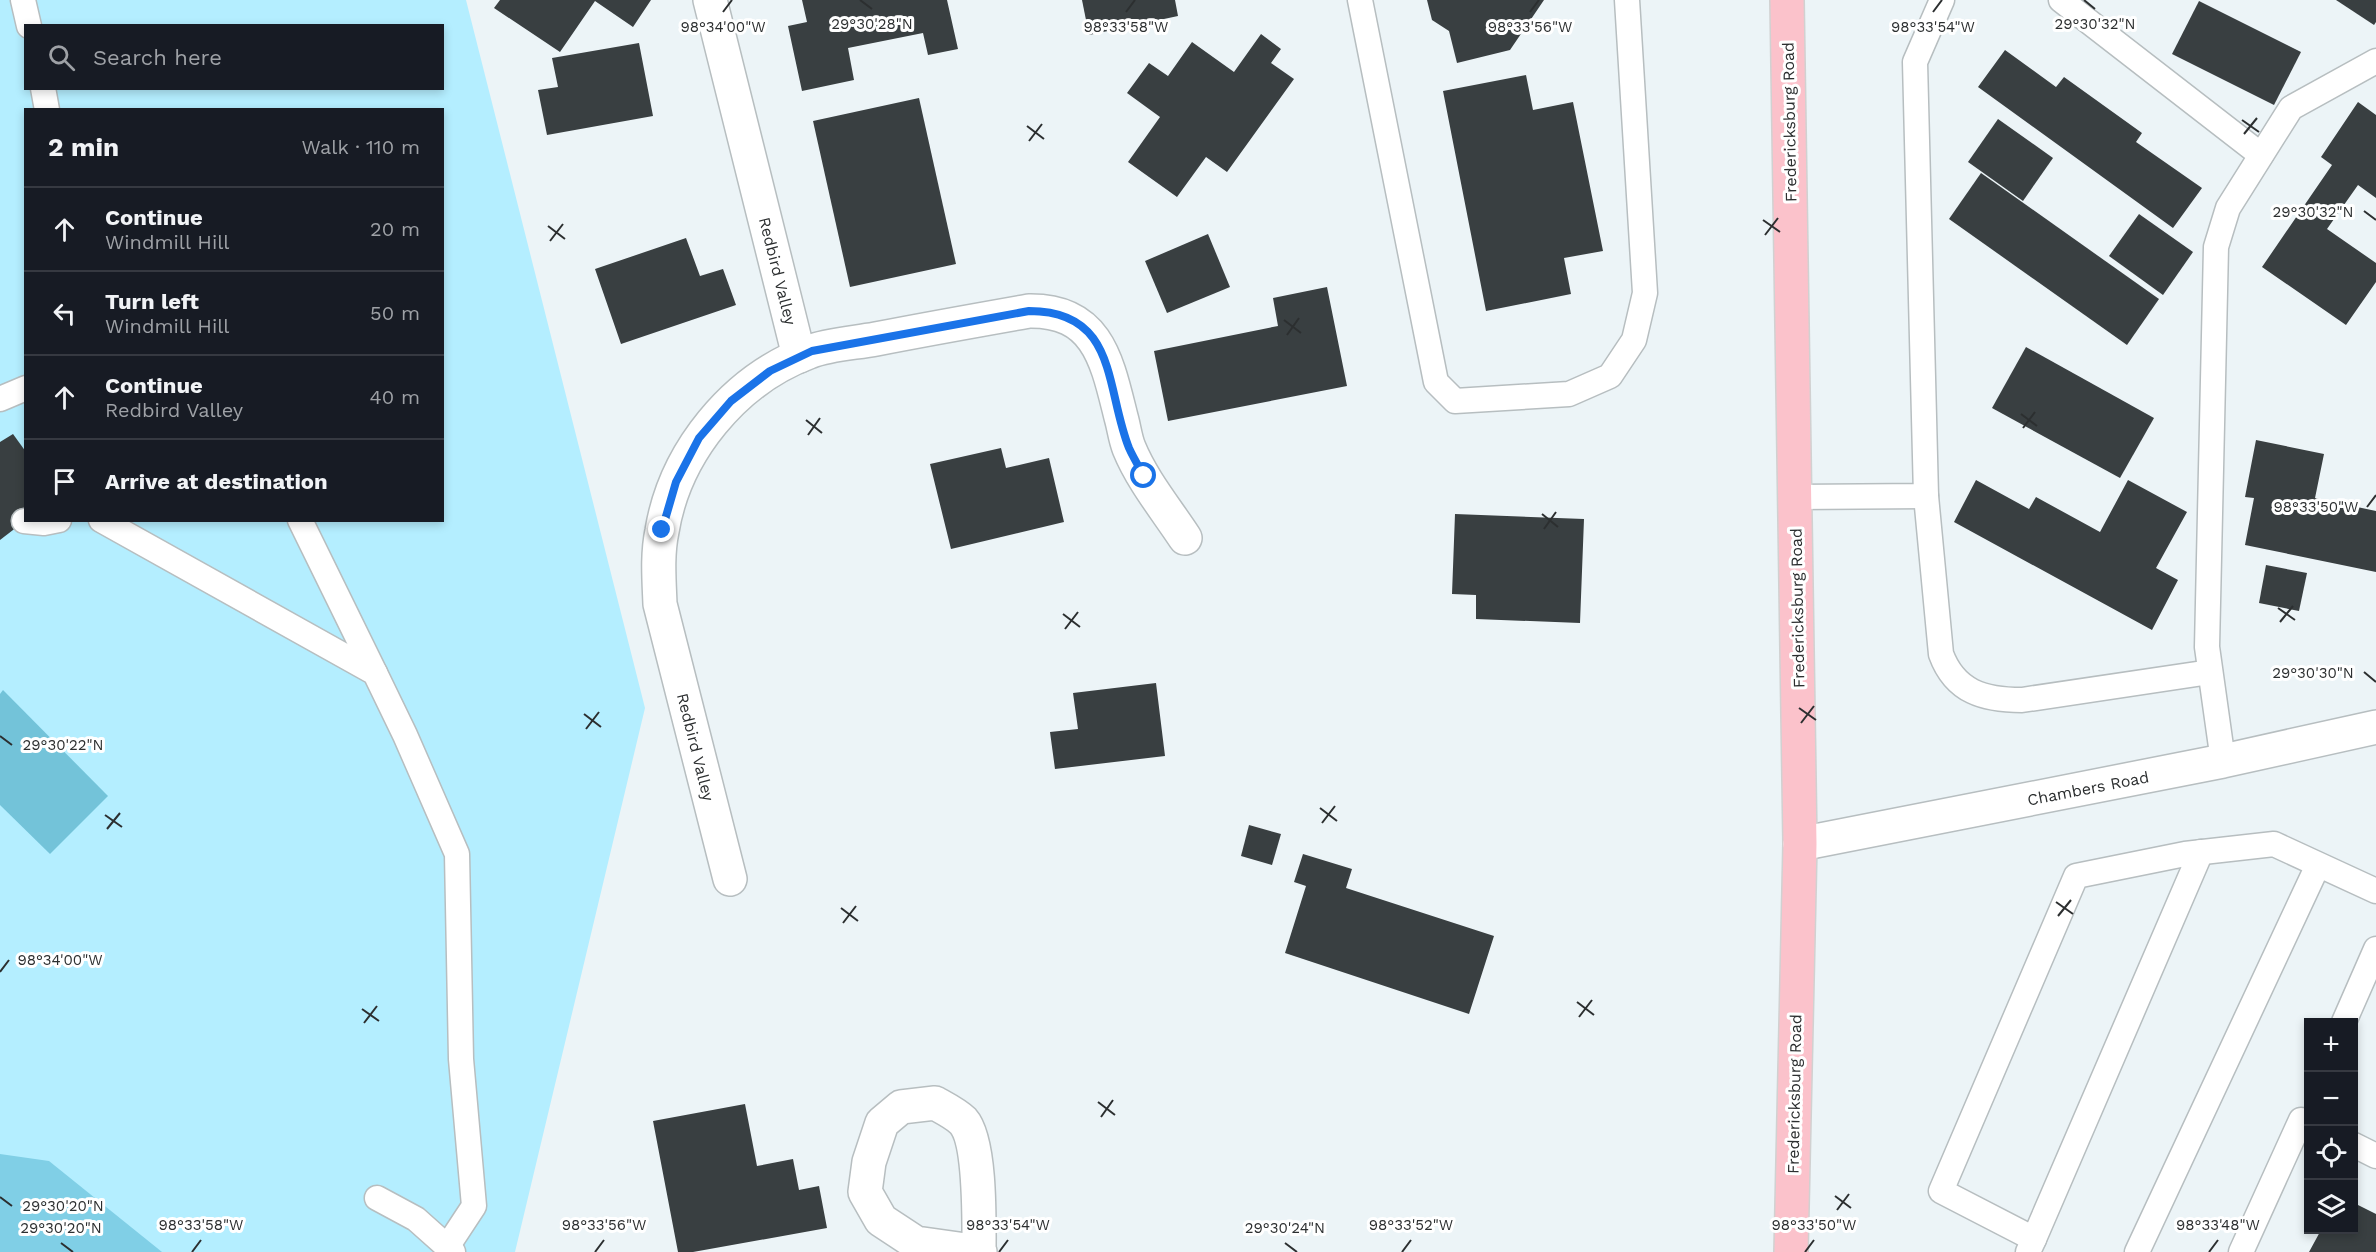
<!DOCTYPE html>
<meta charset="utf-8">
<style>
:root{--surface:#171b24;--page:#20242c;--text:#f1f3f6;--muted:#9ea1a6;--line:#363941}
body{margin:0;font-family:"Work Sans",sans-serif;background:var(--page);color:var(--text)}
.controls{position:absolute;right:18px;bottom:18px;display:grid;overflow:hidden;border-radius:0px;box-shadow:0 3px 9px #0003}
.controls button{width:54px;height:54px;display:grid;place-items:center;padding:0;border:0;border-bottom:2px solid var(--line);background:var(--surface);color:var(--text);font:30px sans-serif}
.stop{position:absolute;width:18px;height:18px;margin:-14px;border:4px solid #1a73e8;border-radius:50%;background:#fff}
.stop.end{background:#1a73e8;border-color:#fff;box-shadow:0 2px 6px #0008}
.list{margin:0;padding:0;list-style:none}
h2{display:flex;justify-content:space-between;align-items:center;height:78px;margin:0;padding:0 24px;font-size:26px}
h2 small{font-size:20px;font-weight:400;color:var(--muted)}
.list li{display:grid;grid-template-columns:39px 1fr auto;gap:18px;align-items:center;box-sizing:border-box;height:84px;padding:0 24px;border-top:2px solid var(--line)}
.list b{display:block;font-size:22px;white-space:nowrap}
.list p{margin:0;font-size:20px;white-space:nowrap;color:var(--muted)}
.list em{font-size:20px;font-style:normal;color:var(--muted)}
.icon{flex:none;width:33px;height:33px;fill:none;stroke:currentColor;stroke-width:2;stroke-linecap:round;stroke-linejoin:round}
.map{position:relative;flex:none;width:2376px;height:1252px;overflow:hidden}
.search{position:absolute;background:var(--surface);box-shadow:0 3px 9px #0003;left:24px;top:24px;width:420px;height:66px;display:flex;align-items:center;gap:15px;box-sizing:border-box;padding:0 21px;border-radius:0px;color:var(--muted);font-size:22px}
.panel{position:absolute;background:var(--surface);box-shadow:0 3px 9px #0003;left:24px;top:108px;width:420px;height:414px;border-radius:0px}
.map>svg:first-child{display:block}
.green{fill:#b4eeff;fill-rule:evenodd}
.forest{fill:#80cfe6}
.water{fill:#73c3d9}
.building{fill:#393f41}
.lines{fill:none;stroke-linecap:round;stroke-linejoin:round}
.lane-casing{stroke:#b7bec0;stroke-width:27}
.street-casing{stroke:#b7bec0;stroke-width:36}
.primary-casing{stroke:#d1d1d1;stroke-width:36}
.lane{stroke:#fff;stroke-width:24}
.street{stroke:#fff;stroke-width:33}
.primary{stroke:#fbc2cb;stroke-width:33}
.route{stroke:#1a73e8;stroke-width:8}
.ticks{fill:none;stroke:#2c2f30;stroke-width:2}
.labels{text-anchor:middle;stroke-width:6;stroke-linejoin:round;paint-order:stroke}
.street-label{font-size:16px;fill:#2c2f30;stroke:#fff}
.ticks-label{font-size:15px;text-anchor:middle;fill:#2c2f30;stroke:#fff;stroke-width:6;stroke-linejoin:round;paint-order:stroke}
</style>
<div class="map">
<svg width="2376" height="1252" viewBox="0 0 2376 1252">
<rect width="100%" height="100%" fill="#ecf4f7"/>
<path class="green" d="M0 0H466L645 708 515 1252H0ZM26 26H442V88H26ZM26 110H442V520H26Z"/>
<polygon class="forest" points="0,1154 49,1161 162,1252 0,1252"/>
<polygon class="water" points="3,690 108,796 50,854 0,805 0,694"/>
<g class="building">
<polygon points="500,0 651,0 633,27 595,1 560,52 494,8"/>
<polygon points="802,0 947,0 958,49 928,55 923,33 848,48 854,80 802,91 788,26 807,22"/>
<polygon points="1082,0 1175,0 1178,16 1089,35"/>
<polygon points="1427,0 1544,0 1510,50 1457,63 1449,31 1432,20"/>
<polygon points="2336,0 2376,0 2376,22 2374,25"/>
<polygon points="2199,1 2301,52 2274,105 2172,54"/>
<polygon points="1261,34 1281,49 1271,63 1294,79 1227,172 1206,157 1177,197 1128,162 1160,117 1127,93 1149,63 1168,76 1192,42 1234,72"/>
<polygon points="639,43 653,116 547,135 538,90 558,87 552,58"/>
<polygon points="2005,50 2056,87 2064,77 2142,133 2136,142 2202,188 2173,228 1978,87"/>
<polygon points="1526,75 1533,110 1573,102 1603,251 1564,258 1571,294 1486,311 1443,91"/>
<polygon points="919,98 956,264 850,287 813,121"/>
<polygon points="2358,102 2376,115 2376,198 2358,185 2327,229 2376,263 2376,282 2346,325 2262,267 2332,165 2321,157"/>
<polygon points="1998,119 2053,158 2023,201 1968,162"/>
<polygon points="1981,173 2159,299 2127,345 1949,219"/>
<polygon points="2139,214 2193,252 2163,295 2109,256"/>
<polygon points="1208,234 1230,287 1167,313 1145,261"/>
<polygon points="686,238 700,276 723,269 736,305 621,344 595,269"/>
<polygon points="1327,287 1347,386 1168,421 1154,351 1278,326 1273,298"/>
<polygon points="2026,347 2154,418 2120,478 1992,408"/>
<polygon points="13,434 26,452 26,520 0,540 0,442"/>
<polygon points="2256,440 2324,454 2315,498 2376,511 2376,572 2245,545 2254,498 2245,497"/>
<polygon points="1001,448 1006,468 1049,458 1064,522 951,549 930,464"/>
<polygon points="1976,480 2029,509 2036,497 2100,532 2128,480 2187,512 2156,568 2178,580 2152,630 1954,522"/>
<polygon points="1455,514 1584,519 1580,623 1476,619 1476,595 1452,594"/>
<polygon points="2266,565 2307,573 2299,611 2259,603"/>
<polygon points="1156,683 1165,756 1055,769 1050,732 1078,729 1073,693"/>
<polygon points="1249,825 1281,834 1272,865 1241,856"/>
<polygon points="1303,854 1352,869 1346,888 1494,936 1469,1014 1285,953 1306,886 1294,882"/>
<polygon points="745,1104 757,1166 793,1159 799,1190 819,1186 827,1228 693,1252 678,1252 653,1121"/>
<polygon points="2354,1203 2376,1214 2376,1252 2309,1252 2321,1230 2354,1230"/>
</g>
<g class="lines">
<g class="lane-casing">
<g id="lane">
<polyline points="23,0 29,26"/>
<polyline points="1360,0 1436,382 1455,401 1569,394 1610,376 1634,340 1645,293 1627,0"/>
<polyline points="2061,0 2261,155"/>
<polyline points="43,88 47,110"/>
<polyline points="0,399 26,388"/>
<path d="M1926 496 1941 654C1955 692 1984 700 2022 700L2210 672"/>
<polyline points="1795,497 1926,496 1915,62 1942,0"/>
<polyline points="101,520 375,673 405,735 457,854 461,1059 474,1206 447,1247"/>
<polyline points="300,520 375,673"/>
<polyline points="24,521 44,523 59,520"/>
<polyline points="2223,761 2207,647 2216,247 2228,208 2291,108 2376,61"/>
<polyline points="2344,1022 2376,949"/>
<polyline points="2354,1145 2376,1156"/>
<polyline points="377,1198 416,1219 453,1252"/>
<polyline points="2034,1239 2201,852"/>
<polyline points="2028,1252 2034,1239 1941,1191 2076,876 2185,854 2274,844 2376,891"/>
<polyline points="2137,1252 2318,865"/>
<polyline points="2241,1252 2301,1120"/>
</g>
</g>
<g class="street-casing">
<g id="street">
<polyline points="710,0 799,356"/>
<polyline points="1800,844 2223,761 2376,727"/>
<path d="M730 879 660 604C659 579 657 555 662 531 675 452 734 380 809 352 829 344 855 343 876 339 927 329 978 320 1029 311 1098 310 1107 361 1121 417 1124 427 1125 438 1129 448 1142 480 1166 509 1185 538"/>
<path d="M979 1252C979 1224 981 1141 963 1121 956 1114 944 1108 935 1103L901 1107 882 1123 869 1162 865 1192 881 1220 916 1243 980 1252"/>
</g>
</g>
<g class="primary-casing">
<polyline id="primary" points="1787,0 1800,844 1791,1252"/>
</g>
<use href="#lane" class="lane"/>
<use href="#street" class="street"/>
<use href="#primary" class="primary"/>
</g>
<g class="lines">
<path class="route" d="M662 530 676 482 699 438 731 401 770 371 812 351 1029 311C1118 311 1105 388 1129 448 1133 457 1139 467 1144 476"/>
</g>
<path class="ticks" d="M860 0 872 9M2084 0 2095 9M723 12 732 0M1126 12 1135 0M1530 12 1539 0M1933 12 1942 0M2242 120 2259 132M1027 126 1044 139M2244 134 2257 118M1029 141 1042 124M2364 211 2376 220M1763 220 1780 232M548 226 565 239M1765 235 1778 218M550 241 563 224M1284 320 1301 333M1287 335 1299 318M2021 414 2037 426M806 420 822 433M2023 428 2035 412M808 435 820 418M2367 507 2376 495M1542 514 1558 527M1544 529 1556 512M2278 608 2295 620M1063 614 1080 627M2280 622 2293 606M1065 629 1078 612M2364 672 2376 682M1799 708 1816 720M584 714 601 727M1801 723 1814 706M586 729 599 712M0 736 12 745M1320 808 1337 821M105 815 122 827M1322 823 1335 806M107 829 120 813M2056 902 2073 914M841 908 858 921M2058 916 2071 900M843 923 856 906M0 972 9 960M1577 1002 1594 1015M362 1009 379 1021M1579 1017 1592 1000M364 1023 377 1006M1098 1102 1115 1115M1101 1117 1113 1100M1835 1196 1851 1208M0 1197 12 1206M1837 1210 1849 1194M61 1243 73 1252M1285 1243 1297 1252M192 1252 201 1240M595 1252 604 1240M999 1252 1008 1240M1402 1252 1411 1240M1805 1252 1814 1240M2209 1252 2218 1240"/>
<g class="labels">
<g class="street-label">
<text transform="translate(1789 122) rotate(-91)" y="6">Fredericksburg Road</text>
<text transform="translate(778 271) rotate(76)" y="6">Redbird Valley</text>
<text transform="translate(1797 608) rotate(-91)" y="6">Fredericksburg Road</text>
<text transform="translate(696 747) rotate(76)" y="6">Redbird Valley</text>
<text transform="translate(2088 788) rotate(-11)" y="6">Chambers Road</text>
<text transform="translate(1794 1094) rotate(-89)" y="6">Fredericksburg Road</text>
</g>
</g>
<g class="ticks-label">
<text x="872" y="29">29°30'28"N</text>
<text x="2095" y="29">29°30'32"N</text>
<text x="723" y="32">98°34'00"W</text>
<text x="1126" y="32">98°33'58"W</text>
<text x="1530" y="32">98°33'56"W</text>
<text x="1933" y="32">98°33'54"W</text>
<text x="2313" y="217">29°30'32"N</text>
<text x="2316" y="512">98°33'50"W</text>
<text x="2313" y="678">29°30'30"N</text>
<text x="63" y="750">29°30'22"N</text>
<text x="60" y="965">98°34'00"W</text>
<text x="63" y="1211">29°30'20"N</text>
<text x="201" y="1230">98°33'58"W</text>
<text x="604" y="1230">98°33'56"W</text>
<text x="1008" y="1230">98°33'54"W</text>
<text x="1411" y="1230">98°33'52"W</text>
<text x="1814" y="1230">98°33'50"W</text>
<text x="2218" y="1230">98°33'48"W</text>
<text x="61" y="1233">29°30'20"N</text>
<text x="1285" y="1233">29°30'24"N</text>
</g>
</svg>
<div class="controls">
<button>+</button>
<button>−</button>
<button><svg class="icon" aria-label="locate" viewBox="0 0 24 24"><circle cx="12" cy="12" r="6"/><path d="M12 2v4M12 18v4M2 12h4M18 12h4"/></svg></button>
<button><svg class="icon" aria-label="layers" viewBox="0 0 24 24"><path d="M12 4l9 5-9 5-9-5zM3 14l9 5 9-5"/></svg></button>
</div>
<div class="stop" style="left:1144px;top:476px"></div>
<div class="stop end" style="left:662px;top:530px"></div>
<div class="search"><svg class="icon" aria-label="search" viewBox="0 0 24 24"><circle cx="10" cy="10" r="6"/><path d="M15 15l6 6"/></svg>Search here</div>
<section class="panel">
<h2>2 min<small>Walk · 110 m</small></h2>
<ul class="list">
<li><svg class="icon" aria-label="ahead" viewBox="0 0 24 24"><path d="M12 20V5M6 11l6-6 6 6"/></svg><div><b>Continue</b><p>Windmill Hill</p></div><em>20 m</em></li>
<li><svg class="icon" aria-label="left" viewBox="0 0 24 24"><path d="M17 20v-9H6M10 6l-5 5 5 5"/></svg><div><b>Turn left</b><p>Windmill Hill</p></div><em>50 m</em></li>
<li><svg class="icon" aria-label="ahead" viewBox="0 0 24 24"><path d="M12 20V5M6 11l6-6 6 6"/></svg><div><b>Continue</b><p>Redbird Valley</p></div><em>40 m</em></li>
<li><svg class="icon" aria-label="arrive" viewBox="0 0 24 24"><path d="M6 21V4h12l-3 4 3 4H6"/></svg><div><b>Arrive at destination</b></div></li>
</ul>
</section>
</div>
